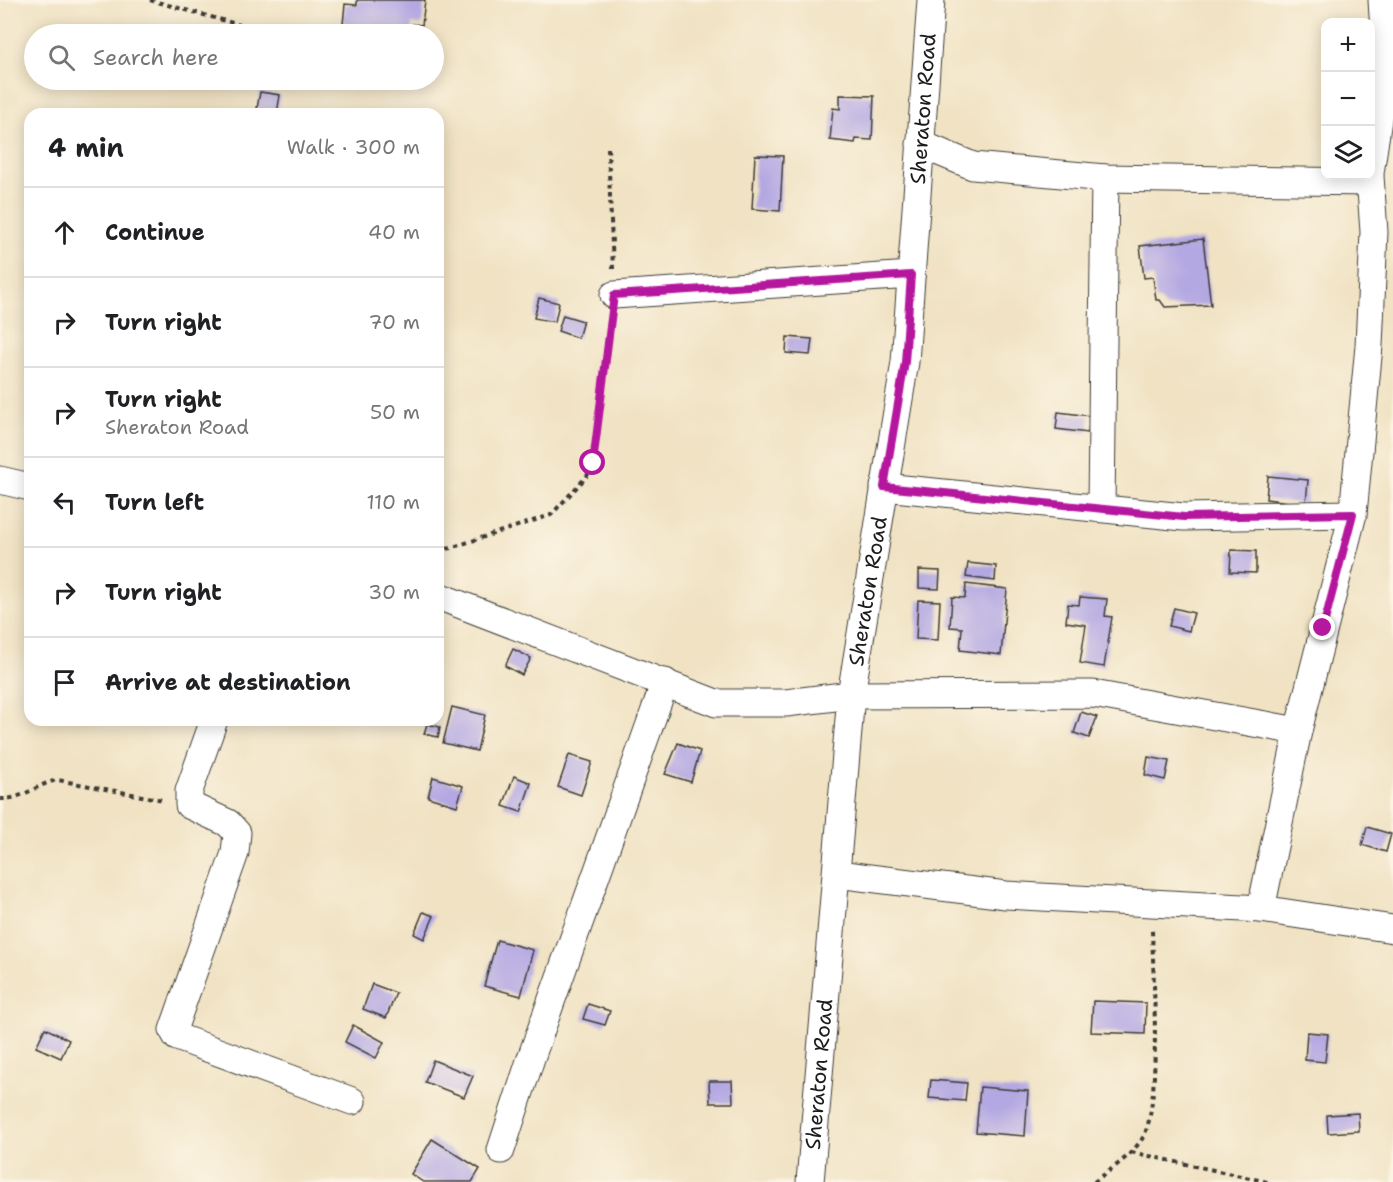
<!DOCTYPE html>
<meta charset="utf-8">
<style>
:root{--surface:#fff;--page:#f2f2f2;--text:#202124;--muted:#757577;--line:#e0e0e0}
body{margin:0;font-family:"Shantell Sans",sans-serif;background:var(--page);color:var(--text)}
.controls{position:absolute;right:18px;top:18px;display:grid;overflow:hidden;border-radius:12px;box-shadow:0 3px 15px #0003}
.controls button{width:54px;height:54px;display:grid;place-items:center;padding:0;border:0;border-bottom:2px solid var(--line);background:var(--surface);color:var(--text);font:30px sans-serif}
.stop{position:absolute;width:18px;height:18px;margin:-14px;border:4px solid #b5179e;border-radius:50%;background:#fff}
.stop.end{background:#b5179e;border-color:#fff;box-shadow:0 2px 6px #0008}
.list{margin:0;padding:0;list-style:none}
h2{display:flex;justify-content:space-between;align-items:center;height:78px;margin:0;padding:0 24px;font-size:26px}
h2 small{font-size:20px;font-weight:400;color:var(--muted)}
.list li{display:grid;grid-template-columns:39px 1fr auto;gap:18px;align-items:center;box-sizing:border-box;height:90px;padding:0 24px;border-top:2px solid var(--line)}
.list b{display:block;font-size:22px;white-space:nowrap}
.list p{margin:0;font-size:20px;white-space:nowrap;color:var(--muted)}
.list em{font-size:20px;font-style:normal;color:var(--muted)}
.icon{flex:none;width:33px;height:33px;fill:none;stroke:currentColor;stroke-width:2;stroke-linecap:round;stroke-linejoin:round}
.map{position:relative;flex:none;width:1393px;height:1182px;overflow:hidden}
.search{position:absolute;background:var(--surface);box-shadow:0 3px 15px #0003;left:24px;top:24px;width:420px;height:66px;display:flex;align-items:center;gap:15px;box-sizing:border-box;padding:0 21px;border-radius:33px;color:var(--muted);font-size:22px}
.panel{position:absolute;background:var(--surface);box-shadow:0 3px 15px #0003;left:24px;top:108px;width:420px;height:618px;border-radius:18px}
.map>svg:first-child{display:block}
.building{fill:#b4a8e2}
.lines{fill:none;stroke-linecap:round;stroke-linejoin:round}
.street-casing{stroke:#3c3a35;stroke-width:29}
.path{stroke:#3c3a35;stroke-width:4;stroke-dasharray:4.5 4.5;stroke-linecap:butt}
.street{stroke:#fff;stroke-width:27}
.route{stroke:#b5179e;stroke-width:8}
.labels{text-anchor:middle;stroke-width:6;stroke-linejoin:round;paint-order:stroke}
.street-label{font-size:21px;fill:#1c1c1c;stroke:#fcf5e5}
</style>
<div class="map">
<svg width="1393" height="1182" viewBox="0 0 1393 1182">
<rect width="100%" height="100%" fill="#fcf5e5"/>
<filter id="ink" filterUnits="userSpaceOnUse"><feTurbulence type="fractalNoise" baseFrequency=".0167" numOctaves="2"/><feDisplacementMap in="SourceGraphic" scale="12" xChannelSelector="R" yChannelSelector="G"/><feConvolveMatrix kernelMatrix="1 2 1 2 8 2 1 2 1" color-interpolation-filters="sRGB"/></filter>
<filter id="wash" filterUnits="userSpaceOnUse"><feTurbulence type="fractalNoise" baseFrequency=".008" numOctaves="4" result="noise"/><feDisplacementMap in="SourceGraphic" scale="24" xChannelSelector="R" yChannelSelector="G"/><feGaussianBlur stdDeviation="1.35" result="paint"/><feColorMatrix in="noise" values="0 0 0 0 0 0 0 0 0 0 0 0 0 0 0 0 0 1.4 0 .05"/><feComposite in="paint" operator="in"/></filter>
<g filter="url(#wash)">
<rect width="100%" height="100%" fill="#f0e2c3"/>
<g id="blocks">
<g class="building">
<polygon points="357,0 425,0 422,25 412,24 411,34 342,34 345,4 357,5"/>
<polygon points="260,92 280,95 277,114 256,114"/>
<polygon points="840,95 874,96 872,140 856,139 855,143 830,140 833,108 840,109"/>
<polygon points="755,155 783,156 780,211 752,209"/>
<polygon points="1203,239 1211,305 1165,307 1160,300 1156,300 1153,277 1144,278 1140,246"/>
<polygon points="539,298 559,303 555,322 534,318"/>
<polygon points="563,315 583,321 578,338 558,331"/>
<polygon points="787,337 812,339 810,355 786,353"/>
<polygon points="1058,412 1090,416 1088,433 1056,429"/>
<polygon points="1268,476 1308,480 1306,504 1266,499"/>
<polygon points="1231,550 1256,551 1256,573 1230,572"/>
<polygon points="968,563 996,566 995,581 966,577"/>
<polygon points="919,570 940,571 939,589 919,588"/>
<polygon points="966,584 1007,589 1001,655 960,650 962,628 950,627 952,597 965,598"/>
<polygon points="1080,597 1107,599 1105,616 1112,617 1104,667 1080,663 1086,625 1066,622 1068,604 1079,605"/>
<polygon points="918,600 940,601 938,640 916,639"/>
<polygon points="1174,608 1194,613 1189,631 1169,626"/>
<polygon points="513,649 531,658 522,675 505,666"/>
<polygon points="452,707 485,715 477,751 443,743"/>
<polygon points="1081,712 1097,717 1089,738 1074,733"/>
<polygon points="427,724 440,727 438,737 424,734"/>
<polygon points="678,743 700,751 691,782 665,774"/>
<polygon points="569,755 592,762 581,795 558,787"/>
<polygon points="1148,757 1169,761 1165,780 1145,775"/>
<polygon points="514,776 531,783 521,812 503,806"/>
<polygon points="433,777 463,786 457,806 428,797"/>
<polygon points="1367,827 1391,834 1386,852 1362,845"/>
<polygon points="423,912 434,916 424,939 414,934"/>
<polygon points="497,940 533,950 521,996 484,986"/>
<polygon points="372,984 396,993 386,1018 363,1009"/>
<polygon points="1093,1001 1146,1003 1145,1034 1091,1032"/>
<polygon points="588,1004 610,1011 605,1025 583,1019"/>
<polygon points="353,1025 384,1042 376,1058 345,1042"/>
<polygon points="45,1028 69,1040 61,1058 36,1047"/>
<polygon points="1307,1032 1328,1034 1325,1062 1305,1060"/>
<polygon points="433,1060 473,1076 464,1097 425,1082"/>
<polygon points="931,1080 967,1083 965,1101 929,1098"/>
<polygon points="709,1081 732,1081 733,1103 710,1103"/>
<polygon points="980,1087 1028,1091 1025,1136 976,1132"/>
<polygon points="1358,1113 1359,1131 1328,1133 1327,1115"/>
<polygon points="432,1139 480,1169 472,1182 423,1182 411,1174"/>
</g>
</g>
</g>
<g filter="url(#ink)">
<use href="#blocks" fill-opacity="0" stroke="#3c3a35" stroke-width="1.5"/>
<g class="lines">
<g class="street-casing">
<g id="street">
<polyline points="920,144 973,166 1105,178 1369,182"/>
<polyline points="1370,173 1386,65 1382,0"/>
<polyline points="614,295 911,275"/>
<polyline points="0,480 30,487"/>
<polyline points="884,487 1184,517 1353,514 1369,346 1374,232 1370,176"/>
<polyline points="1101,508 1105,178"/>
<polyline points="1353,514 1298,731 1261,909 1393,929"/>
<polyline points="438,596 716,703 786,703 851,695 1093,694 1298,731"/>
<polyline points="214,720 189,791 189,805 228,823 237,833 235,853 173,1030 177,1037 352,1101"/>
<polyline points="837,874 1006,895 1261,909"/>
<polyline points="501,1150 531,1058 665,682"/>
<path id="s1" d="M810 1182 851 695 905 362 931 0"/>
</g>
</g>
<g class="path">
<polyline points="150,0 240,25"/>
<polyline points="608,148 613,269"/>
<polyline points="438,552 551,515 587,476 593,463 610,321"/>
<path d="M0 799C23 800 36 784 58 780L163 800"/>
<polyline points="1131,1152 1268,1182"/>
<path d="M1094 1182C1110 1170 1130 1157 1142 1139 1162 1110 1153 972 1152 930"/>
</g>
<use href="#street" class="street"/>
</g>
</g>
<g class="lines" filter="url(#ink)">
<polyline class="route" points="593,463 614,295 911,275 905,362 884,487 1184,517 1353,514 1323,628"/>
</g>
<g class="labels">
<g class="street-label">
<text dy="7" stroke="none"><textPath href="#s1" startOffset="1080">Sheraton Road</textPath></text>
<text dy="7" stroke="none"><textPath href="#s1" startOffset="594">Sheraton Road</textPath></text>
<text dy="7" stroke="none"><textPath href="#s1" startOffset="108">Sheraton Road</textPath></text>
</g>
</g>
</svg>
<div class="controls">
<button>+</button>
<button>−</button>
<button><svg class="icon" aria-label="layers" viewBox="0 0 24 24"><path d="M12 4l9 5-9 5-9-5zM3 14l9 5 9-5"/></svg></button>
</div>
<div class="stop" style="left:593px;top:463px"></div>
<div class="stop end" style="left:1323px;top:628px"></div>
<div class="search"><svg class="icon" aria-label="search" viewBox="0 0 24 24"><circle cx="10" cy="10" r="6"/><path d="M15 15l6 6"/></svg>Search here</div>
<section class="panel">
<h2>4 min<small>Walk · 300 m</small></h2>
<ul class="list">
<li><svg class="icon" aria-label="ahead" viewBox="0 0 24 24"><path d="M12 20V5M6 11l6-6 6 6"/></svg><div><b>Continue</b></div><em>40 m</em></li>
<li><svg class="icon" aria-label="right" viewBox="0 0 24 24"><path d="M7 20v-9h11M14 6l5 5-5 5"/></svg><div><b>Turn right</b></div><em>70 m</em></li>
<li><svg class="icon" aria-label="right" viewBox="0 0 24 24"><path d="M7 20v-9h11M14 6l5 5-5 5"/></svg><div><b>Turn right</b><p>Sheraton Road</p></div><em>50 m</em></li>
<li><svg class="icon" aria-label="left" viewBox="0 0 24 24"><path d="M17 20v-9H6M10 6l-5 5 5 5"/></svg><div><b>Turn left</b></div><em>110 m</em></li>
<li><svg class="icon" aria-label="right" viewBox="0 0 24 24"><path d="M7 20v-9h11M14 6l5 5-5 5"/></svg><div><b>Turn right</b></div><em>30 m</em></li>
<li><svg class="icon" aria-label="arrive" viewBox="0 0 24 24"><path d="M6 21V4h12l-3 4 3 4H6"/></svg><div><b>Arrive at destination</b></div></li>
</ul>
</section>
</div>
